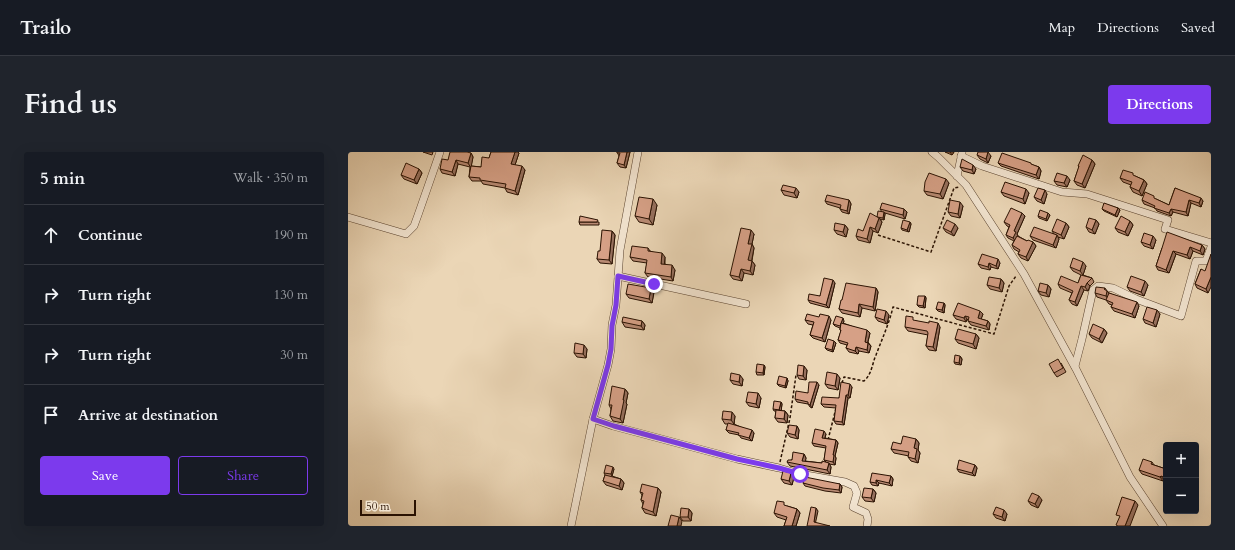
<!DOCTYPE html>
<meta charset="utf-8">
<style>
:root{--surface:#171b24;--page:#20242c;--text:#f1f3f6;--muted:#9ea1a6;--line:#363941;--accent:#7c3aed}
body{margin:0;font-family:Cardo,serif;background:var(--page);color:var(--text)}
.controls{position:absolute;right:12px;bottom:12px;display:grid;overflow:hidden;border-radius:4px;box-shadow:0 4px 16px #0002}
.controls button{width:36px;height:36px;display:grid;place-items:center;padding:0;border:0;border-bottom:1px solid var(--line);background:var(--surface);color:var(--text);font:20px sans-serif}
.scale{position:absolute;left:12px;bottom:10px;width:56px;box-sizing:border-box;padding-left:4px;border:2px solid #2a1202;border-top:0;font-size:11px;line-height:14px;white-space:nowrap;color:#2a1202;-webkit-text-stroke:3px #f2e4d0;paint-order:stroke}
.stop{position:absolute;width:12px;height:12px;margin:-9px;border:3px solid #7c3aed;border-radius:50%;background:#fff}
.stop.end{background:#7c3aed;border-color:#fff;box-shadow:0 1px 4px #0008}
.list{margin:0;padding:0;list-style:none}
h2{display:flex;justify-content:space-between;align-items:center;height:52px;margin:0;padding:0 16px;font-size:17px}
h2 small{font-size:13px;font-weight:400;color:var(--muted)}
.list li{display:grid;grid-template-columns:26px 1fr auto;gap:12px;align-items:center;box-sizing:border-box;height:60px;padding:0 16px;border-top:1px solid var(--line)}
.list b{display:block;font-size:15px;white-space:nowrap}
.list em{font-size:13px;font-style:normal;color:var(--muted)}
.actions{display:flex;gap:8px;padding:12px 16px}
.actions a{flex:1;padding:9px 0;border:1px solid var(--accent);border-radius:4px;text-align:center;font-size:14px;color:var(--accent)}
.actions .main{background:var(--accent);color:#fff}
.icon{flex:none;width:22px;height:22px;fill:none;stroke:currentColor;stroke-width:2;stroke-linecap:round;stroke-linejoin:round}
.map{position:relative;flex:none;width:863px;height:374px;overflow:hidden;border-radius:4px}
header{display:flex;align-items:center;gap:24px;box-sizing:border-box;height:56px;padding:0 20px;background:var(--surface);border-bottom:1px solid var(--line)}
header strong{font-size:19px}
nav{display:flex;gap:22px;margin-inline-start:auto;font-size:14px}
.intro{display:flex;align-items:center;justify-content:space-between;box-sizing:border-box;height:96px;padding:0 24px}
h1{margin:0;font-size:28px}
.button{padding:10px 18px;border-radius:4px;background:var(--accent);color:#fff;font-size:14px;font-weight:700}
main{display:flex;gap:24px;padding:0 24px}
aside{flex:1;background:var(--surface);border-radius:4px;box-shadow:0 4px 16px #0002}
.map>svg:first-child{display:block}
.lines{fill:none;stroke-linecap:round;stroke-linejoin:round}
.street-casing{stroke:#5a432f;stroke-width:8}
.path{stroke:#2a1202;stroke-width:1.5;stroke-dasharray:3 2;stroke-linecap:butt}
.street{stroke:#f2e4d0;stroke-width:7}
.wall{fill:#b88a73;stroke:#2a1202}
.shaded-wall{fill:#96705e;stroke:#2a1202}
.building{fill:#d6a086;stroke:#2a1202}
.route{stroke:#7c3aed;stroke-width:5}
</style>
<header>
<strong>Trailo</strong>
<nav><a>Map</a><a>Directions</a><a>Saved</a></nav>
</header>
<div class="intro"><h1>Find us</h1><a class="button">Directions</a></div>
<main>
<aside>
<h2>5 min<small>Walk · 350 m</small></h2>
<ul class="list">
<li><svg class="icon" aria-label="ahead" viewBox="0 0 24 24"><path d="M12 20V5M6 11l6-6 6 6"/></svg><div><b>Continue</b></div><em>190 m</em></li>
<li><svg class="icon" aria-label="right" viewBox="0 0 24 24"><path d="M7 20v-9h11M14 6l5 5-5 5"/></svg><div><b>Turn right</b></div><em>130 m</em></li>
<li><svg class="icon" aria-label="right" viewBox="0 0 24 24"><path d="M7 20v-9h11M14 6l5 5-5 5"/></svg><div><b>Turn right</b></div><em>30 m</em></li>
<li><svg class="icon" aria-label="arrive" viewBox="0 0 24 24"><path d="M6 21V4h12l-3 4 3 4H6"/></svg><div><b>Arrive at destination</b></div></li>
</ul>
<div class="actions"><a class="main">Save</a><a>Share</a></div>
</aside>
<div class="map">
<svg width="863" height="374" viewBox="0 0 863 374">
<rect width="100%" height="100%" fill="#ebd6b6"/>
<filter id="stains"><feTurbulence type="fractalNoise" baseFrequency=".005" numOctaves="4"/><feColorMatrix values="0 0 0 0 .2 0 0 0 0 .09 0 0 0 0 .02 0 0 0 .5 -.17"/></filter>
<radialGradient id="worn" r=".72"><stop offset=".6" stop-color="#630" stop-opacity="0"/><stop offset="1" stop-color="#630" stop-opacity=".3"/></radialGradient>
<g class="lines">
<g class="street-casing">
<g id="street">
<polyline points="584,0 590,5 618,33 676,122 728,217 782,325 815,374"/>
<polyline points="613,4 634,14 714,40 739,42 820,68 817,77 863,91"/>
<polyline points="609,24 614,1"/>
<polyline points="0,65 58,82 66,74 70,63 92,0"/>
<polyline points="270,124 398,152"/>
<polyline points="727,214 734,187 745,138 750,134 765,136 788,147 833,164 848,109 858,109 863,95"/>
<polyline points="245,267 265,274 389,307 431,316 452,322 497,330 506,334 509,341 505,355 518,361 520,367 519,374"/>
<polyline points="223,374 245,267 260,213 263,197 264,173 268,153 272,98 290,0"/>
</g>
</g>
<g class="path">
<polyline points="530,83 583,100 606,36 611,35"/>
<path d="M494 231 496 225 516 229C524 222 524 212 528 203 534 187 541 172 545 155L646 182 661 134 668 124"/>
<polyline points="480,288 488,256"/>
<polyline points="432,310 442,266 448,223"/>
</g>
<use href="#street" class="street"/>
</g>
<g class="wall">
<polygon points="75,0 85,0 84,3"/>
<polygon points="143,0 170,0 171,1 167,13 177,18 170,43 159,40 157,36 135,32 133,29 124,29 121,25 122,15 110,12 107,24 94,21 92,17 100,8 123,1 125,5 123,14 133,15 141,6"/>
<polygon points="269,0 282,0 278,16 272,15 269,11 271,4"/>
<polygon points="597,0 606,0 604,3"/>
<polygon points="629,3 643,4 640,11 632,7"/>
<polygon points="744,8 747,12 737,36 729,33 726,29 731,15 730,14"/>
<polygon points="650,11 685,13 691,15 693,19 691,27 653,14"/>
<polygon points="612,15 628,17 626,22 615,19"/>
<polygon points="71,17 74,21 69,32 56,27 53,23"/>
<polygon points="787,24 796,28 799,32 794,44 785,40 782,35 783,33 775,30 772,26"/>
<polygon points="722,28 719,35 709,33 706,29"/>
<polygon points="601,31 595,47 579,43 576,39"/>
<polygon points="827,36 855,49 853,55 843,51 840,64 825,60 823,64 809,59 807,56 796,52 794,48 808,47 821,53"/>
<polygon points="433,38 451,40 449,46 436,43"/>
<polygon points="653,40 681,41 677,52 656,44"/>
<polygon points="699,42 696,52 689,49 686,45"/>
<polygon points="501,48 503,52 501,62 494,60 492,57 492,56 479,52 477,49"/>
<polygon points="309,53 305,73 291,70 287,64"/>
<polygon points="615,54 612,66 603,64 600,60"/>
<polygon points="770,56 772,58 769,65 756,59 754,57"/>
<polygon points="532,57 556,57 559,60 557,67 537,61 537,62 536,68 532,67 534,70 530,81 525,79 522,91 510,88 508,84 515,79 534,60"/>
<polygon points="674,61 677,64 669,82 670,84 679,89 685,90 688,94 680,109 673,106 670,102 671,100 666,97 664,93 666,89 660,86 658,83 661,75 659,74 656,70"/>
<polygon points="702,63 699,69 691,66 690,64"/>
<polygon points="748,68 751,72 747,82 741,80 738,75"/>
<polygon points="782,69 785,73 780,84 770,80 767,76"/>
<polygon points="231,70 251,70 251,73 232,73"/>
<polygon points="562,70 563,72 561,80 554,78 553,76"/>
<polygon points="718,71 721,75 716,87 710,85 711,87 708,96 685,88 682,84 706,82 704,79"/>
<polygon points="497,73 500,77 498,85 489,82 486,78"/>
<polygon points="595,76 610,76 606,84 598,80"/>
<polygon points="264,79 267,83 264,112 252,111 249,107 252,99"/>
<polygon points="406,82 404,92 406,96 404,109 407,113 405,123 396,121 394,129 385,127 382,123"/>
<polygon points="808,88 805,97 796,94 793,90"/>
<polygon points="854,93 857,97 855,103 845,99 842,107 828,102 821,121 810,118 808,114 814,96"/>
<polygon points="300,96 302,99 317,105 317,112 327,118 325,129 300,125 297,121 299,111 285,109 282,105"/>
<polygon points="652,111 650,117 643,115 642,118 633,116 630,112"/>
<polygon points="738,114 735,123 744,126 746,130 742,134 740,139 736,138 729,154 724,152 721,148 724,141 712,136 710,132 730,131 733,123 725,119 722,115"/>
<polygon points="853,117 860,141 849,136 847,132"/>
<polygon points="653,127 656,131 654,140 642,137 639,133"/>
<polygon points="487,131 481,156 462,151 460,148 472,144"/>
<polygon points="700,133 703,137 701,145 693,143 690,139"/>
<polygon points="800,133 796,144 782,139 779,135"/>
<polygon points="528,136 530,140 527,159 514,156 512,165 494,161 491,157 494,148"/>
<polygon points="758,138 761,141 791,154 787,166 766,159 763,155 764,153 761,152 758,148 749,145 747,141"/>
<polygon points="306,140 304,151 281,146 278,142"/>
<polygon points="577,144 578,146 577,156 571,155 569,153"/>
<polygon points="596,151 597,153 596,161 590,159 588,157"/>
<polygon points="635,162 633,167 640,169 642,172 641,178 623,173 620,169 620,168 619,167 618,170 608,167 605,163"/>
<polygon points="812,162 808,175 797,171 795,167"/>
<polygon points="541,163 539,172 530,169 527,165"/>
<polygon points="457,168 483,168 477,190 465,186 462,183 465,173 460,172"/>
<polygon points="294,169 297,173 296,178 277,175 274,170"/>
<polygon points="496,169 495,171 522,181 520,190 523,194 521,201 511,199 510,202 501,200 498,196 499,193 492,191 490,188 493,179 492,178 492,176 487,174 485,172"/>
<polygon points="568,169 592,175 588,199 581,198 578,194 580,183 560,179 557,175"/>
<polygon points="756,177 759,181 754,191 744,186 741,182"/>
<polygon points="628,182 631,186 628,197 610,191 607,187"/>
<polygon points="486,189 488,191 485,200 479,198 477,196"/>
<polygon points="239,197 238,206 229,205 226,201"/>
<polygon points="612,204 614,207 613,213 607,212 606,210"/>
<polygon points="713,211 718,220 709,225 706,221"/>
<polygon points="416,213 417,215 416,223 409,223 408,220"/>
<polygon points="459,218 458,228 451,227 449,223"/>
<polygon points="439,226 440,229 438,236 431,234 429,232"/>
<polygon points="492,226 490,238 480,236 477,232"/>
<polygon points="395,227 394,234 385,232 382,228"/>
<polygon points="471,233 464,256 462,255 460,252 449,250 447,247 460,241"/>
<polygon points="504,235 502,246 500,246 496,273 488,272 486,269 488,256 476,255 473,252 491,246"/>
<polygon points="277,237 280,241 278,251 279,252 275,271 265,269 262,264 263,257 261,253"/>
<polygon points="413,246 411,256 401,254 398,250"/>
<polygon points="433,250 434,252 433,259 437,259 440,263 439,271 430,270 427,266 428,259 426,259 425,257"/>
<polygon points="387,264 386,272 406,281 404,289 393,286 391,283 381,281 378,278 380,272 377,272 374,267"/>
<polygon points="449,274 451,278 450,287 442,285 439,281"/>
<polygon points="478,282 477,286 488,288 490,291 487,304 488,306 487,313 481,312 483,315 482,322 442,314 439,310 456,302 458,306 457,309 474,311 478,310 476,308 478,296 466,294 464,291"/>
<polygon points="568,287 571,291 570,298 572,301 570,311 563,309 560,305 561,304 546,301 543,297 553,292"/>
<polygon points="804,310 806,313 818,317 818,329 816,328 815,329 794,322 791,318"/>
<polygon points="627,313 629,316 627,324 611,320 609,317"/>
<polygon points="266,317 264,324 273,327 276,331 274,338 258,333 255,329 257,323 256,321"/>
<polygon points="543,324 545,327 544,334 531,331 530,334 524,333 522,330"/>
<polygon points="446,325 444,333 436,331 433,327"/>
<polygon points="455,331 492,332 494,335 493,341 477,339 457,334"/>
<polygon points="310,336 313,340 308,364 297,361 294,356 295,352 293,348 294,343 292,340"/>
<polygon points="525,337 528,341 526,350 517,349 514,345"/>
<polygon points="694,348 690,356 683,353 680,349"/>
<polygon points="439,354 449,357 452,361 448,374 436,374 438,368 429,365 426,361"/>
<polygon points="341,357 344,361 343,369 335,369 332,365"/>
<polygon points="645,362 659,362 657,369 648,366"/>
</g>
<g class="shaded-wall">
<polygon points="167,0 170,0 171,1 166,16 163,12"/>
<polygon points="279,0 282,0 278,16 276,13"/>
<polygon points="602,0 606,0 604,3"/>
<polygon points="640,0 643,4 640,11 638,7"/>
<polygon points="123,1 125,5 123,16 120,11"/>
<polygon points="108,8 110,12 107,24 104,20"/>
<polygon points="744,8 747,12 737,36 734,32"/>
<polygon points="625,13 628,17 626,22 624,18"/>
<polygon points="174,14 177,18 170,43 167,39"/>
<polygon points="691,15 693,19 691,27 688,23"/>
<polygon points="71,17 74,21 69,32 66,28"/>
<polygon points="719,24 722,28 719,35 716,31"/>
<polygon points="598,27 601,31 595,47 592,42"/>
<polygon points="796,28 799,32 794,44 791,39"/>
<polygon points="448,36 451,40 449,46 446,41"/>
<polygon points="678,37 681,41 677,52 675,47"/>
<polygon points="697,38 699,42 696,52 693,48"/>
<polygon points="853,46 855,49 853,55 851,51"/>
<polygon points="305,47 309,53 305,73 301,67"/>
<polygon points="501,48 503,52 501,62 499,59"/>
<polygon points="841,48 843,51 840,64 838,60"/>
<polygon points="612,50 615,54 612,66 610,62"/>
<polygon points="770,56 772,58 769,65 767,63"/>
<polygon points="556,57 559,60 557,67 555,63"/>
<polygon points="823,57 825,60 823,64 821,61"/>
<polygon points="536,60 537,62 536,68 535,66"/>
<polygon points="674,61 677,64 669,82 670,84 668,90 665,86 666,79"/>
<polygon points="700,61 702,63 699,69 698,67"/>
<polygon points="531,66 534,70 530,81 527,77"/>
<polygon points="748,68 751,72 747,82 744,78"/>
<polygon points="782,69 785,73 780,84 777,80"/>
<polygon points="562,70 563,72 561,80 559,78"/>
<polygon points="718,71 721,75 716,87 713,83"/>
<polygon points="607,72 610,76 606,84 603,80"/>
<polygon points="497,73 500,77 498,85 495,80"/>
<polygon points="522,75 525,79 522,91 519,87"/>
<polygon points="403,78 406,82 404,92 406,96 403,112 400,108 400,92"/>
<polygon points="264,79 267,83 264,112 261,108"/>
<polygon points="709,83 711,87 708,96 705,93"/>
<polygon points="805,84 808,88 805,97 802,93"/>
<polygon points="685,90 688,94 680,109 678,105"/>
<polygon points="854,93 857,97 855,103 852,99"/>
<polygon points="842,95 845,99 842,107 839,103"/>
<polygon points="825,99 828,102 821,121 818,118"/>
<polygon points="314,101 317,105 316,116 313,112"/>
<polygon points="650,107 652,111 650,117 648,114"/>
<polygon points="404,109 407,113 405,123 402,119"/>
<polygon points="735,110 738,114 735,123 732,119"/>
<polygon points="641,111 643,115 642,118 640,115"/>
<polygon points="324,113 327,118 325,129 323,125"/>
<polygon points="393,117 396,121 394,129 391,125"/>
<polygon points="863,125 863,135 860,141 858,137"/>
<polygon points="653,127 656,131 654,140 651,136"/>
<polygon points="485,128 487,131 481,156 478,153"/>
<polygon points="797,129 800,133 796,144 793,140"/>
<polygon points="739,131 742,134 740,139 737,135"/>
<polygon points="700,133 703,137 701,145 698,141"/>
<polygon points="733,134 736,138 729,154 727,150"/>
<polygon points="303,136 306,140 304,151 301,147"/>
<polygon points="528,136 530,140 527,159 525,155"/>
<polygon points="757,136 762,143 761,149 758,144 756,137"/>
<polygon points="577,144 578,146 577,156 575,154"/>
<polygon points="789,150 791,154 787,166 784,162"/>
<polygon points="596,151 597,153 596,161 594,158"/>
<polygon points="511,152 514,156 512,165 510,161"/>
<polygon points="809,158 812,162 808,175 805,171"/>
<polygon points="538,159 541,163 539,172 536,168"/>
<polygon points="632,159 635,162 632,170 630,166"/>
<polygon points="481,164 483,168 477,190 474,186"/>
<polygon points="617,164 619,167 618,170 616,166"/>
<polygon points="495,166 496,169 494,176 492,174"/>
<polygon points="294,169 297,173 296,178 293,174"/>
<polygon points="640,169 642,172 641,178 638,174"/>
<polygon points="590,171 592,175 588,199 585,195"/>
<polygon points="756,177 759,181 754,191 751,187"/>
<polygon points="519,178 522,181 519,193 517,190"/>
<polygon points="628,182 631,186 628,197 625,192"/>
<polygon points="486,189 488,191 485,200 484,198"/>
<polygon points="520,191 523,194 521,201 519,198"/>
<polygon points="236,193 239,197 238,206 235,202"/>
<polygon points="508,195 511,199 510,202 507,199"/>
<polygon points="612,204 614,207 613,213 611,211"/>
<polygon points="416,213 417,215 416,223 415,221"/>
<polygon points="456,214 459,218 458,228 455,224"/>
<polygon points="489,222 492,226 490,238 487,234"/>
<polygon points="392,223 395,227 394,234 391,230"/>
<polygon points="439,226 440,229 438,236 437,234"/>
<polygon points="469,230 471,233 464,256 462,253"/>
<polygon points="502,232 504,235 502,246 500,243"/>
<polygon points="277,237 280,241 278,251 279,252 275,271 272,267"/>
<polygon points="410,241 413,246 411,256 408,252"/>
<polygon points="498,243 500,246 496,273 494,270"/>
<polygon points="433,250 434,252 433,260 431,258"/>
<polygon points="437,259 440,263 439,271 436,267"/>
<polygon points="384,260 387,264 386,272 383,268"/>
<polygon points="449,274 451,278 450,287 447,283"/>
<polygon points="404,278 406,281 404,289 401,286"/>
<polygon points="476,279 478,282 476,289 474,286"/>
<polygon points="568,287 571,291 570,298 572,301 570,311 567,307 566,296"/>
<polygon points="488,288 490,291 487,304 488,306 487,313 485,310 485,303"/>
<polygon points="456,302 458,306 457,313 454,309"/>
<polygon points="481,311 483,315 482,322 479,318"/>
<polygon points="627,313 629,316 627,324 624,321"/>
<polygon points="265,315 266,317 264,324 263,322"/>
<polygon points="443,321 446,325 444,333 441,329"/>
<polygon points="543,324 545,327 544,334 541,331"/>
<polygon points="813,324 816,328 815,329 812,325"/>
<polygon points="273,327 276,331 274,338 271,334"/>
<polygon points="528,328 531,331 530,334 528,331"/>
<polygon points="492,332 494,335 493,341 491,338"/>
<polygon points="310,336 313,340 308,364 305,360"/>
<polygon points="525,337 528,341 526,350 523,346"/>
<polygon points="691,344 694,348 690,356 687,352"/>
<polygon points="787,349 790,353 782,374 777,374"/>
<polygon points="468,356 470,359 467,373 466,370"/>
<polygon points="341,357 344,361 343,369 340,365"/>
<polygon points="449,357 452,361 448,374 444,374"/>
<polygon points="656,358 659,362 657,369 654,365"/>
<polygon points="331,365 334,369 333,374 329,374"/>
</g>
<g class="building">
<polygon points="102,0 119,0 123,1 120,11 108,8 104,20 92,17 94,7 100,8"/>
<polygon points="143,0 167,0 163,12 174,14 167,39 157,36 158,32 132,28 132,26 121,25 123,14 133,15 134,5 141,6"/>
<polygon points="269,0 279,0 276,13 269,11 272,1 269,1"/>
<polygon points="630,0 640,0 638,7 629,3"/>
<polygon points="654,1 683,11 683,12 691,15 688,23 650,11"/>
<polygon points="735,3 744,8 734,32 726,29 731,14 730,14"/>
<polygon points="614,7 625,13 624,18 612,15"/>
<polygon points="58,11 71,17 66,28 53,23"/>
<polygon points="775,18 785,21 785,23 796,28 791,39 782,35 784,30 772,26"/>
<polygon points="581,21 598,27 592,42 576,39 577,30"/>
<polygon points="709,21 719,24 716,31 706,29"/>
<polygon points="657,30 678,37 675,47 653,40"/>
<polygon points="435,33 448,36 446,41 433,38"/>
<polygon points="690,36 697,38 693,48 686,45"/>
<polygon points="827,36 853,46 851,51 841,48 838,60 823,57 821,61 806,56 807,54 794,48 797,40 806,44 806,46 821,53"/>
<polygon points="479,43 501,48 499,59 492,57 493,53 477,49"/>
<polygon points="291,45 305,47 301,67 287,64"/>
<polygon points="602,48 612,50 610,62 600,60"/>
<polygon points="534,51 556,57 555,63 532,57"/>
<polygon points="756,51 770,56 767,63 754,57"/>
<polygon points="663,56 674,61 666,79 668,80 665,86 658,83 662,73 656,70"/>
<polygon points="692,58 700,61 698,67 690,64"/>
<polygon points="530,59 536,60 535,66 529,65"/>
<polygon points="522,61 531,66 527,77 522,75 519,87 508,84 510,77 515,79"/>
<polygon points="232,64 250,68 249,70 231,70"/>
<polygon points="773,64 782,69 777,80 767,76"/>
<polygon points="741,66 748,68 744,78 738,75"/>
<polygon points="709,67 718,71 713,83 704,79"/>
<polygon points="555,68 562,70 559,78 553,76"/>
<polygon points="599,68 607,72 603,80 595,76"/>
<polygon points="487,71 497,73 495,80 486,78"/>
<polygon points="686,75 709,83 705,93 682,84"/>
<polygon points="393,76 403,78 400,92 404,92 400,108 404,109 402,119 393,117 391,125 382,123"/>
<polygon points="254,78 264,79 261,108 249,107 250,99 252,99"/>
<polygon points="819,80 854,93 852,99 842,95 839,103 825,99 818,118 808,114 814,96"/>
<polygon points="796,81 805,84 802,93 793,90"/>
<polygon points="669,84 679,89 680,88 685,90 678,105 670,102 672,98 664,93"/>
<polygon points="284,94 300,96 300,99 314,101 313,112 324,113 323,125 297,121 299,108 282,105"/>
<polygon points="634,102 650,107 648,114 641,111 640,115 630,112"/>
<polygon points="863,102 863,125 858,137 847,132 853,117 857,119"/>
<polygon points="725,106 735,110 732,119 722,115"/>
<polygon points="733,123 744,126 739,131 737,135 733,134 727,150 721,148 725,139 710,132 713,124 730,131"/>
<polygon points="783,124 797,129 793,140 779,135"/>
<polygon points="641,125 653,127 651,136 639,133"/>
<polygon points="476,126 485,128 478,153 460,148 461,142 472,144"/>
<polygon points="498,131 528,136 525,155 511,152 510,161 491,157 493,148 494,148"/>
<polygon points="692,131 700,133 698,141 690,139"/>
<polygon points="280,132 303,136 301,147 278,142"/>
<polygon points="748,135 757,136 756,137 759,139 758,144 747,141"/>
<polygon points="761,141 789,150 784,162 763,155 765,151 758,148"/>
<polygon points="570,144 577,144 575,154 569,153"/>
<polygon points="590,150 596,151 594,158 588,157"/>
<polygon points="610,151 632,159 630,166 640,169 638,174 620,169 621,165 617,164 616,166 605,163"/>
<polygon points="799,155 809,158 805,171 795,167"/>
<polygon points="529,157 538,159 536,168 527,165"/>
<polygon points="459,162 471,165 472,162 481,164 474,186 462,183 466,170 457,168"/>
<polygon points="488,164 495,166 492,174 485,172"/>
<polygon points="558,164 565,165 565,168 581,171 581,169 590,171 585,195 578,194 580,181 579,179 557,175"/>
<polygon points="275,165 294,169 293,174 274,170"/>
<polygon points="493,171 519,178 517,190 520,191 519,198 508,195 507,199 498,196 500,191 490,188 493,178 492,178"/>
<polygon points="745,172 756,177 751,187 741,182"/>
<polygon points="610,177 628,182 625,192 607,187"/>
<polygon points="480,187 486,189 484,198 477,196"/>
<polygon points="227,191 236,193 235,202 226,201"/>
<polygon points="607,203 612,204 611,211 606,210"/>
<polygon points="710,207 715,216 706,221 701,212"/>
<polygon points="409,212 416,213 415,221 408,220"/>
<polygon points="450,213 456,214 455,224 449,223"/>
<polygon points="479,220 489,222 487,234 477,232"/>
<polygon points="383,221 392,223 391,230 382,228"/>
<polygon points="431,224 439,226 437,234 429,232"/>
<polygon points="461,230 469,230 462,253 460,252 460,250 447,247 448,239 460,241"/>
<polygon points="493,230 502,232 500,243 498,243 494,270 486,269 488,253 473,252 474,245 491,246"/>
<polygon points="264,234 277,237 275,248 276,248 272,267 262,264 264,253 261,253"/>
<polygon points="400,240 410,241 408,252 398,250"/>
<polygon points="426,249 433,250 431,258 425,257"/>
<polygon points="428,258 437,259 436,267 427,266"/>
<polygon points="375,259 384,260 383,268 374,267"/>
<polygon points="380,271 404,278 401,286 390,283 391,281 378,278"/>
<polygon points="441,273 449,274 447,283 439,281"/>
<polygon points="467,277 476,279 474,286 488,288 485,303 486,303 485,310 476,308 478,294 464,291"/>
<polygon points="555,284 568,287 566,296 569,297 567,307 560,305 561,300 543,297 545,290 553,292"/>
<polygon points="445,300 456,302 454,309 474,311 474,309 481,311 479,318 439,310 440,308 444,308"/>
<polygon points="795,307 804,310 803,312 818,317 818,326 813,324 812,325 791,318"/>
<polygon points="611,308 627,313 624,321 609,317"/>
<polygon points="258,313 265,315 263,322 256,321"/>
<polygon points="435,319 443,321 441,329 433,327"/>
<polygon points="524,321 543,324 541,331 528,328 528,331 522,330"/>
<polygon points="257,323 273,327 271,334 255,329"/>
<polygon points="457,325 492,332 491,338 475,336 455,331"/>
<polygon points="294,332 310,336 305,360 294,356 296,349 293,348 295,341 292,340"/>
<polygon points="516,336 525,337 523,346 514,345"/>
<polygon points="684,341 691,344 687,352 680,349"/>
<polygon points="774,345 787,349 777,374 770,374 768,373 772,364 768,363"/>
<polygon points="429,349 436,350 436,353 449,357 444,374 436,374 439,365 426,361"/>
<polygon points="463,355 468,356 466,370 482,374 459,374"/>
<polygon points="648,355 656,358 654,365 645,362"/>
<polygon points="333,356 341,357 340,365 332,365"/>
<polygon points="323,363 331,365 329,374 320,374"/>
</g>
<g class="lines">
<polyline class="route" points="306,132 270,124 268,153 264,174 263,197 260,213 245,267 266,274 389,307 431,316 452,322"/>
</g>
<rect width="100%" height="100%" filter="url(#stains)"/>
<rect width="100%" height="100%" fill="url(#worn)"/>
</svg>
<div class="controls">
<button>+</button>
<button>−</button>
</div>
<div class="scale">50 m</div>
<div class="stop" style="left:452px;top:322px"></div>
<div class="stop end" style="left:306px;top:132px"></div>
</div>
</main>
